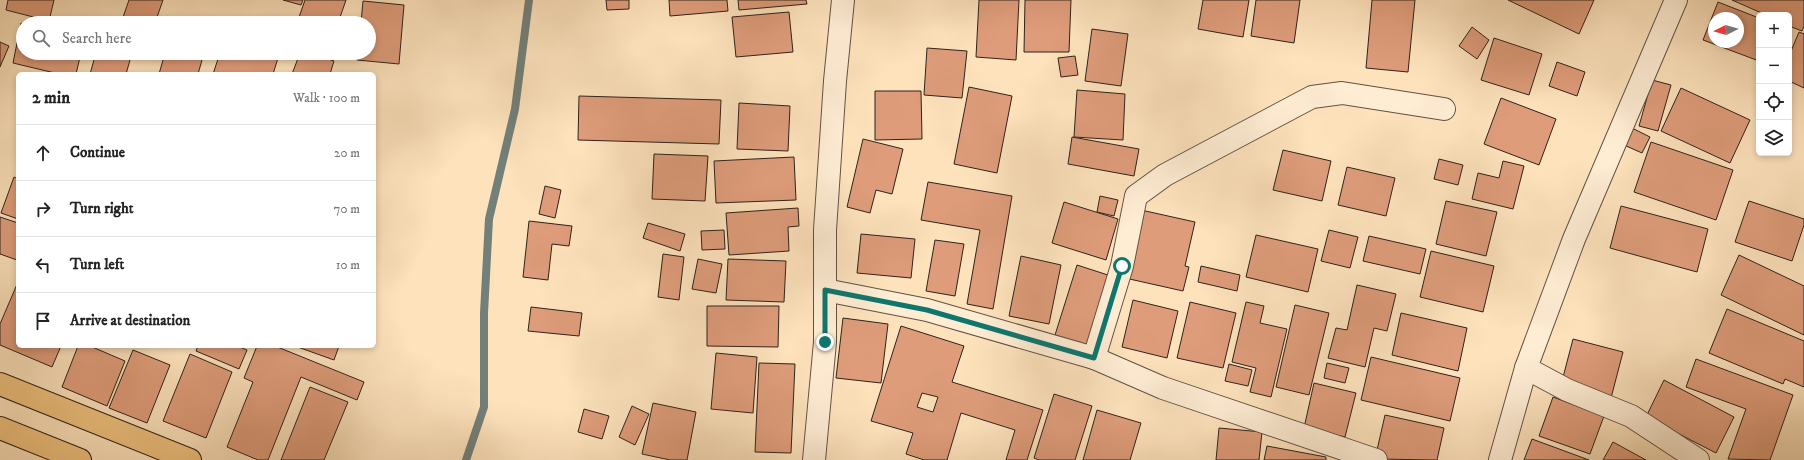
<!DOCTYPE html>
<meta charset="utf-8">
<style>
:root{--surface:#fff;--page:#f2f2f2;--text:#222;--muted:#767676;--line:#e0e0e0}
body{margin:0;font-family:"IM FELL DW Pica",serif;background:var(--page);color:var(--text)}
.controls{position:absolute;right:12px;top:12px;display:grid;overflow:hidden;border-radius:6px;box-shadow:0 2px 6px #0003}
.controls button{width:36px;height:36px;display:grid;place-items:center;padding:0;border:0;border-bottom:1px solid var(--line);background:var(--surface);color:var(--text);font:20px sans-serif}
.compass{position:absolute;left:1708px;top:12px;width:36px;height:36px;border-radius:50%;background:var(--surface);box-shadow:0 2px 6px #0003;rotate:264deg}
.stop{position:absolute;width:12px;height:12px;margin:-9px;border:3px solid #0f766e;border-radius:50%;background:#fff}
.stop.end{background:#0f766e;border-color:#fff;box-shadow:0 1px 4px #0008}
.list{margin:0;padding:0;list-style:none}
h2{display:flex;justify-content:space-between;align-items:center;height:52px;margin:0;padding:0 16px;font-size:17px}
h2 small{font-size:13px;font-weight:400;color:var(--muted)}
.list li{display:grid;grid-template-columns:26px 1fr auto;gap:12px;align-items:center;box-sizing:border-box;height:56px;padding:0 16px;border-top:1px solid var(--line)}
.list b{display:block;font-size:15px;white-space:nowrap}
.list em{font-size:13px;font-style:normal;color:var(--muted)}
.icon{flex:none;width:22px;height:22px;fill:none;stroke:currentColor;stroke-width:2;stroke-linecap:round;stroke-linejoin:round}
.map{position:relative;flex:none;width:1804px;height:460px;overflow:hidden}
.search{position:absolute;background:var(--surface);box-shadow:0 2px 6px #0003;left:16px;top:16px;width:360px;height:44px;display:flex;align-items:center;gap:10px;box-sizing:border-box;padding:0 14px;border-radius:22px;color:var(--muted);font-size:15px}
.panel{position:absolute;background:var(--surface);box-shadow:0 2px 6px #0003;left:16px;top:72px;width:360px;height:276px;border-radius:6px}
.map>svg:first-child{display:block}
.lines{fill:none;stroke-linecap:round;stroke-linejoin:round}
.stream{stroke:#737f79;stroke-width:8}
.building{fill:#de9c7a;stroke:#2f221b;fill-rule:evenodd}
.minor-casing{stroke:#625243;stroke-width:24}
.major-casing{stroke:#2f221b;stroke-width:24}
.minor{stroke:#feecd3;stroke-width:22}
.major{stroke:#eec17e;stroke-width:22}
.route{stroke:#0f766e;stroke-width:5}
</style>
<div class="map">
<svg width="1804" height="460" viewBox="0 0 1804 460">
<rect width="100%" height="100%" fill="#fde2bc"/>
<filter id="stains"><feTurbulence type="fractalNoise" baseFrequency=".005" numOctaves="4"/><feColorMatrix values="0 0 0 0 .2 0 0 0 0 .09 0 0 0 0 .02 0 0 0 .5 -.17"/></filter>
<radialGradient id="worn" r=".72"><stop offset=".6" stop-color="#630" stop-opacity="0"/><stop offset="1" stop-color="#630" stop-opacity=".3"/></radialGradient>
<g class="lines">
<polyline class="stream" points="466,460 484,407 484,313 489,219 515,109 529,0"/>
</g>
<g class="building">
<polygon points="8,0 54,0 49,21 6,10"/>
<polygon points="129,0 163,0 155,23 121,23"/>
<polygon points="283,0 303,0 301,5"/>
<polygon points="305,0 346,0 338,23 297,23"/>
<polygon points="606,0 629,0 629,9 607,10"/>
<polygon points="669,0 727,0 728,11 670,16"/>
<polygon points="738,0 806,0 807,4 739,10"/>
<polygon points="979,0 1019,0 1016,60 976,57"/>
<polygon points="1025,0 1071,0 1069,52 1024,52"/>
<polygon points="1203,0 1249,0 1243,37 1198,29"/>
<polygon points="1256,0 1300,0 1294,43 1251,36"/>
<polygon points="1372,0 1415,0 1408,72 1366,68"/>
<polygon points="1508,0 1594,0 1579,34"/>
<polygon points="1732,0 1804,0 1804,26 1802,31 1789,26 1789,15 1766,15"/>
<polygon points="363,1 404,5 399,64 357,60 358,53 369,53 369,23 361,23"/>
<path d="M1718 2 1759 18V61L1703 40ZM1714 18H1738V42H1714Z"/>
<polygon points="789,12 793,52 736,57 732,17"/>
<polygon points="21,23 23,24 23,53 81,53 76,74 59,74 13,63"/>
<polygon points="1472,27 1489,40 1477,59 1459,46"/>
<polygon points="1092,29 1128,34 1121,86 1085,81"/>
<polygon points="1799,32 1804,34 1804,88 1789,81 1789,56"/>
<polygon points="1494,38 1542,54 1529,95 1481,80"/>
<polygon points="0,42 9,46 0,67"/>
<polygon points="927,48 967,51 962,98 924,95"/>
<polygon points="96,53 132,53 126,74 90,74"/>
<polygon points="165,53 204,53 198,74 159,74"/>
<polygon points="220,53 262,53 278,58 273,74 213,74"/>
<polygon points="300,53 311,53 334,61 330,74 292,74"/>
<polygon points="1075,56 1078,75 1061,77 1058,58"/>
<polygon points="1557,62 1585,72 1577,96 1549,86"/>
<polygon points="1652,80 1671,85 1658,131 1639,126"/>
<polygon points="969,87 1012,96 997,173 954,164"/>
<polygon points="1681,88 1750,120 1730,163 1661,131"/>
<polygon points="1077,90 1125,94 1123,140 1074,137"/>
<polygon points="875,91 921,91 922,139 875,140"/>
<polygon points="579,96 721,100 719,144 578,140"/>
<polygon points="1501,98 1556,119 1539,165 1484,144"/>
<polygon points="739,103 790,106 788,151 737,149"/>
<polygon points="1632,128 1650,137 1642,153 1624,145"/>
<polygon points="1072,137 1139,149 1134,176 1068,164"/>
<polygon points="863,139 903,149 892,194 876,190 870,213 847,207"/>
<polygon points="1651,142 1733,170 1716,220 1634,192"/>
<polygon points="1283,150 1331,161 1322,201 1273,190"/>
<polygon points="654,154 708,156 705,201 652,199"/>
<polygon points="794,157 796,200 716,203 714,161"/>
<polygon points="1439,159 1463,165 1458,185 1434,179"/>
<polygon points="1503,161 1524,166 1513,209 1472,199 1478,173 1499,178"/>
<polygon points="1347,167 1395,178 1386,216 1338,205"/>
<polygon points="14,177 18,179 18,219 1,213"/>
<polygon points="928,182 1012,196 993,309 967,304 980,230 921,220"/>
<polygon points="545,186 561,190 555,218 539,214"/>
<polygon points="1100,196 1118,200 1114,216 1097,212"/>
<polygon points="1446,201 1497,212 1486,256 1436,244"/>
<polygon points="1749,201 1804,219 1804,225 1792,261 1735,242"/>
<polygon points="1064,202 1118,219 1106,260 1052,243"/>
<polygon points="1621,206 1708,229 1697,272 1610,248"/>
<polygon points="798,208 799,226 788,227 789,251 729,255 726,213"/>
<polygon points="1141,210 1195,222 1185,266 1189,267 1183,291 1125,278"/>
<polygon points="0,217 18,223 17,260 0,254"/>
<polygon points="529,221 572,226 569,246 552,244 548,280 523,277"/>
<polygon points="648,223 685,234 680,251 643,238"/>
<polygon points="724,230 725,249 702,250 701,231"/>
<polygon points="1329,230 1358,237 1350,268 1321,261"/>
<polygon points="861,234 915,239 911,278 857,273"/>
<polygon points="1256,235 1318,249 1308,292 1246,277"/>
<polygon points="1369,236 1426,249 1420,274 1363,261"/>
<polygon points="935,240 964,244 955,296 926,291"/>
<polygon points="1431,251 1494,266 1483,312 1420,297"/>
<polygon points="663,254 684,257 679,300 658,297"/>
<polygon points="1739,255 1804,286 1804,335 1721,295"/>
<polygon points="1021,256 1061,265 1049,324 1009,316"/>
<polygon points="698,259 722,264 716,293 692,289"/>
<polygon points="728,259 786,261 784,302 726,300"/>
<polygon points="1077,265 1111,276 1089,346 1055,335"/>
<polygon points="1201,266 1240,275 1237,291 1198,282"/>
<polygon points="18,282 18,346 61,346 52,367 0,345 0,324"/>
<polygon points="1357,285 1396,294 1387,331 1374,328 1365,367 1328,358 1336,328 1347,330"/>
<polygon points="1133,300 1178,311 1167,358 1122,347"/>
<polygon points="1190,302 1236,313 1223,368 1177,358"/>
<polygon points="1246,302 1264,306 1260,323 1287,329 1271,397 1250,392 1256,368 1232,362"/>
<polygon points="1295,305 1329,313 1309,395 1276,387"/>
<polygon points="707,306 779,306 778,347 707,346"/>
<polygon points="531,307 582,313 579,336 528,331"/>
<polygon points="1727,309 1804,341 1804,387 1785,379 1783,384 1709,353"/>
<polygon points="1401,313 1467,328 1458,371 1392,355"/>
<polygon points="843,318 888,324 881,383 836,378"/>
<path d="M901 326 964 346 952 382 1043 410 1027 460H1006L1015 430 961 413 947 460H924L906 454 913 433 871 421ZM922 393 938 397 933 412 917 407Z"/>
<polygon points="1573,339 1623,352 1611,398 1561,385"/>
<polygon points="78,346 90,346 125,361 107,406 62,387"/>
<polygon points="198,346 237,346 247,350 239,369 196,351"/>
<polygon points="257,346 275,346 364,382 357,400 301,377 268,460 258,460 227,447 253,382 244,378"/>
<polygon points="295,346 339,346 334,360"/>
<polygon points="133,350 170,365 147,423 109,408"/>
<polygon points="716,353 757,357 753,413 711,409"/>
<polygon points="190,354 232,372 206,438 163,421"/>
<polygon points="1371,357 1460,378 1450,421 1361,400"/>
<polygon points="1696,359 1793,395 1770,460 1728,459 1746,409 1686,387"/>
<polygon points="759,363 795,364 791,453 755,452"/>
<polygon points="1327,363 1349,368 1345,383 1324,378"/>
<polygon points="1229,364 1252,370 1248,386 1225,381"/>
<polygon points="1664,380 1734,417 1716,453 1646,417"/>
<polygon points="1314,383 1356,393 1345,437 1304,428"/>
<polygon points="310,387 348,402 324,460 281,460"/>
<polygon points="1054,394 1092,406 1075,460 1039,460 1034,458"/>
<polygon points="1553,397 1604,416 1590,454 1539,436"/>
<polygon points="653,403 696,412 687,460 670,460 642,454"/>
<polygon points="632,406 649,414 635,445 619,437"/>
<polygon points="584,409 609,416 602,439 578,432"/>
<polygon points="1097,410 1141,423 1130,460 1083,460"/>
<polygon points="1385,415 1444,428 1437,460 1375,459"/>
<polygon points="1219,428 1262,432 1259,460 1216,460"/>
<polygon points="1532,439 1589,460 1524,460"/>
<polygon points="1613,442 1646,460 1603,460"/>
<polygon points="1267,446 1326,457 1326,460 1264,460"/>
</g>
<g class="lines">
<g class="minor-casing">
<g id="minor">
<polyline points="825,290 927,310 1094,358 1163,388 1376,460"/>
<polyline points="1094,358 1122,266 1136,196 1165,175 1312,97 1342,93 1444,109"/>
<polyline points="1526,368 1567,390 1631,416 1698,460"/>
<polyline points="814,460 825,342 825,230 835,81 843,0"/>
<polyline points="1500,460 1526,368 1574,239 1676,0"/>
</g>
</g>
<g class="major-casing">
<g id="major">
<polyline points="0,384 190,460"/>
<polyline points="0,428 80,460"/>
</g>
</g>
<use href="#minor" class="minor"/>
<use href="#major" class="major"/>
</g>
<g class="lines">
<polyline class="route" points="825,342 825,290 927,310 1094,358 1122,266"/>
</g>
<rect width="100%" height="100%" filter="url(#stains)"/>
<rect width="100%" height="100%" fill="url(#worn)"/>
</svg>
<div class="controls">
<button>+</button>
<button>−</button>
<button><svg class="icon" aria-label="locate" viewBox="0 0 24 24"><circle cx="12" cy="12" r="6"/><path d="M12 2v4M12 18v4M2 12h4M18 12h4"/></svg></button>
<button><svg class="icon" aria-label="layers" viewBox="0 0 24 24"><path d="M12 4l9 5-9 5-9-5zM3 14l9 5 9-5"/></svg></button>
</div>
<svg class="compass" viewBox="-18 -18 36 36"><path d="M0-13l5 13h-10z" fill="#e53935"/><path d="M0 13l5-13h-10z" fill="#767676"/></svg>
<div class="stop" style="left:1122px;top:266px"></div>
<div class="stop end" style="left:825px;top:342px"></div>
<div class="search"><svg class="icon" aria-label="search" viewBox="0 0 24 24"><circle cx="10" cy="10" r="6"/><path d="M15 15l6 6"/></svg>Search here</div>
<section class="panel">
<h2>2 min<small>Walk · 100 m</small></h2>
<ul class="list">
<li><svg class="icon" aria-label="ahead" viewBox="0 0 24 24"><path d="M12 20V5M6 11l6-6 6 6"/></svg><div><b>Continue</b></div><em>20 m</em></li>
<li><svg class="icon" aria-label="right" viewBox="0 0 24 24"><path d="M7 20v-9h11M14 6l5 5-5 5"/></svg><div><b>Turn right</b></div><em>70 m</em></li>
<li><svg class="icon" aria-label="left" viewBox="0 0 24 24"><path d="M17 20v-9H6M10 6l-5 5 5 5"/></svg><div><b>Turn left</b></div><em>10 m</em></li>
<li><svg class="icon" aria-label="arrive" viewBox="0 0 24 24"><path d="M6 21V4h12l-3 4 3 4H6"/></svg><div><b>Arrive at destination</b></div></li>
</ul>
</section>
</div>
